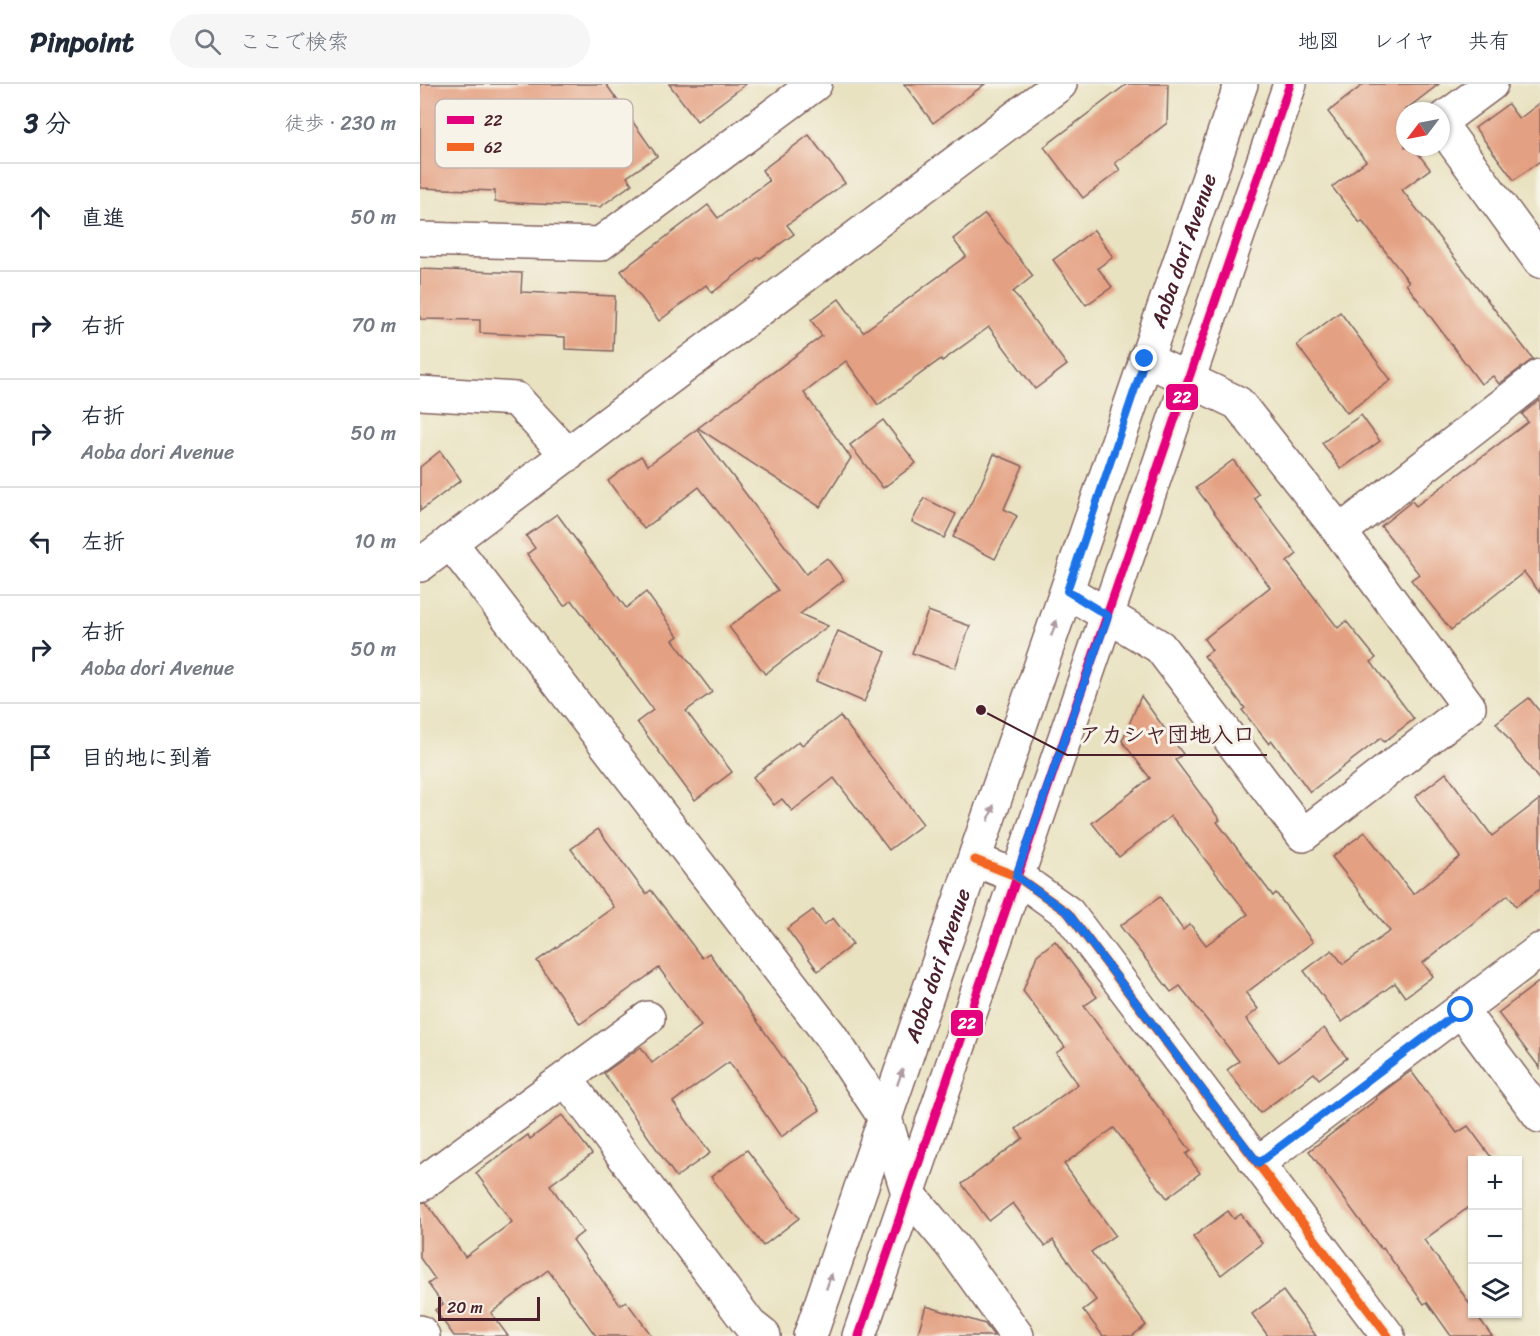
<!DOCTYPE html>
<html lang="ja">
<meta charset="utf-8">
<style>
:root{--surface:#fff;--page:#f6f6f7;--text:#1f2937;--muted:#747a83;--line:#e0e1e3}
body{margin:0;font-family:Sriracha,"Klee One",sans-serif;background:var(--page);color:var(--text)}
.controls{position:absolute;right:18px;bottom:18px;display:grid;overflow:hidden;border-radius:0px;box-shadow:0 2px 4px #0004}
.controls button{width:54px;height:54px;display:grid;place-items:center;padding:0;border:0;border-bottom:2px solid var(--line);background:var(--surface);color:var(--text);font:30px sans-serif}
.compass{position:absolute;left:976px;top:18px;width:54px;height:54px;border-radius:50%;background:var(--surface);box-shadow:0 2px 4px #0004;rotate:238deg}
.scale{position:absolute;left:18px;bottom:15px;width:102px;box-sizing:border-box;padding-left:6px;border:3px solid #4a1f2b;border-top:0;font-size:16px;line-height:21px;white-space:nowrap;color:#4a1f2b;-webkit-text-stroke:4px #f7f3e8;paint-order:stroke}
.stop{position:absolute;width:18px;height:18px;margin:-14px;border:4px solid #1a73e8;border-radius:50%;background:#fff}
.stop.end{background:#1a73e8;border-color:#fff;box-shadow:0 2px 6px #0008}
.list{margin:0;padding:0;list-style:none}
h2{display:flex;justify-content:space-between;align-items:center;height:78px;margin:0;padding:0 24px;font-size:26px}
h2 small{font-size:20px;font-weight:400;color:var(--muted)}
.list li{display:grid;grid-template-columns:39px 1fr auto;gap:18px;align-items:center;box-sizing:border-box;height:108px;padding:0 24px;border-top:2px solid var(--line)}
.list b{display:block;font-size:22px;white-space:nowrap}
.list p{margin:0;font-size:20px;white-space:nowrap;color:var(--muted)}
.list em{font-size:20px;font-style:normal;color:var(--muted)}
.icon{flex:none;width:33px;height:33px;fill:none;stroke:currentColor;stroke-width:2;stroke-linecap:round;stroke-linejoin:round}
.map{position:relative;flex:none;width:1120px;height:1252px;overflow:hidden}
header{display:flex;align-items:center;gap:36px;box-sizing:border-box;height:84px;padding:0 30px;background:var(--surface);border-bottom:2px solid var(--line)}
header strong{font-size:28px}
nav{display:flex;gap:33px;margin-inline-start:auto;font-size:21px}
.search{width:420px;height:54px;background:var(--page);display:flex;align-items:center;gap:15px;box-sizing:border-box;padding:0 21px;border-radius:33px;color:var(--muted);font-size:22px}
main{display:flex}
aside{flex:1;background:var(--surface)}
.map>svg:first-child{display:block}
.building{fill:#e4a082}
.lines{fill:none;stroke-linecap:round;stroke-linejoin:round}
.street-casing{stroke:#826360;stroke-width:36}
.secondary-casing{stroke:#826360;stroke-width:36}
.street{stroke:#fff;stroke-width:33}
.secondary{stroke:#fff;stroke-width:33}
.bus-1-casing{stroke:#f7f3e8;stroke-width:14}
.bus-2-casing{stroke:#f7f3e8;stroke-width:14}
.bus-1{stroke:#e5007d;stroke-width:9}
.bus-2{stroke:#f26522;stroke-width:9}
.oneway{fill:#ae9aa0}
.route{stroke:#1a73e8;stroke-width:8}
.labels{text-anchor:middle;stroke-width:6;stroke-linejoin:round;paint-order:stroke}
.street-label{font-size:21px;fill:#4a1f2b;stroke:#f7f3e8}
.key{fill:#f7f3e8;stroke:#c3b3af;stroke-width:1.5}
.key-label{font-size:16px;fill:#4a1f2b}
.leader{fill:none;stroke:#4a1f2b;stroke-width:2}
.callout-dot{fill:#4a1f2b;stroke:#f7f3e8;stroke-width:2}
.callout-label{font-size:22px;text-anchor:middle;font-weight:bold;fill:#4a1f2b;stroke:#f7f3e8;stroke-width:6;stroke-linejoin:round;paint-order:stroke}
.line-badge{stroke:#f7f3e8;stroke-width:2}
.badge-label{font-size:16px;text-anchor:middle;font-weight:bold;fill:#fff}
</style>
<header>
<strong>Pinpoint</strong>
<div class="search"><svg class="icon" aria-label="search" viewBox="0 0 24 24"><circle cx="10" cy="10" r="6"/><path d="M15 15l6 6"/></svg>ここで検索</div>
<nav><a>地図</a><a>レイヤ</a><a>共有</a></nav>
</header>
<main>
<aside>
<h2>3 分<small>徒歩 · 230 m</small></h2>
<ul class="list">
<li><svg class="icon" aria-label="ahead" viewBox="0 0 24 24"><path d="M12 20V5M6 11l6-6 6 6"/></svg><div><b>直進</b></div><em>50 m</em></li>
<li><svg class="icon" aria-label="right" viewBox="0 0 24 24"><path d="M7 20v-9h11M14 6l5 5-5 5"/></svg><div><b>右折</b></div><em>70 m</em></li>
<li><svg class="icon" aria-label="right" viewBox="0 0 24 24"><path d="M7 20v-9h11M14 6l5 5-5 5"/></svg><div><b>右折</b><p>Aoba dori Avenue</p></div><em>50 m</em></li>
<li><svg class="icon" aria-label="left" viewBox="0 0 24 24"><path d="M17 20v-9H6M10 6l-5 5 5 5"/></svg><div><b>左折</b></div><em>10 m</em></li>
<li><svg class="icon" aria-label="right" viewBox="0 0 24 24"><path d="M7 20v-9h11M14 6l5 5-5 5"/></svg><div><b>右折</b><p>Aoba dori Avenue</p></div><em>50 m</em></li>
<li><svg class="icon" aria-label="arrive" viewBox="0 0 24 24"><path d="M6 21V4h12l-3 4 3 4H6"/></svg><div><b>目的地に到着</b></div></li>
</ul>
</aside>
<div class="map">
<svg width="1120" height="1252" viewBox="0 0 1120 1252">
<rect width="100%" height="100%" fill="#f7f3e8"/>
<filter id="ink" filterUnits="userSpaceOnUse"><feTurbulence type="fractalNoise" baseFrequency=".0167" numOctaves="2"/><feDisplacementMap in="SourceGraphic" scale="12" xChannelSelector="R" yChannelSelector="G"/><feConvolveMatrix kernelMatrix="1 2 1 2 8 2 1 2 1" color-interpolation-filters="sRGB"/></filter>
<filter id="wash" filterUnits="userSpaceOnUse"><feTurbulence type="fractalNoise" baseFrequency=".008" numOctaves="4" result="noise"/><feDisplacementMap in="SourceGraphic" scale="24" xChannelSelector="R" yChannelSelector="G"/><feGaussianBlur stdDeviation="1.35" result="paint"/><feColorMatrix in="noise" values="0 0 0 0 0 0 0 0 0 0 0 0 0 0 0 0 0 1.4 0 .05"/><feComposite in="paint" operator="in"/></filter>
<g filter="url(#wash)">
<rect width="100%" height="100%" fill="#e9e2c1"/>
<g id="blocks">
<g class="building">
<polygon points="0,0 186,0 237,72 207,93 212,100 180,123 75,118 75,107 0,104"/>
<polygon points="249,0 326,0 277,37"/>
<polygon points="484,0 565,0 513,39"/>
<polygon points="707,0 748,0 747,39 695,79 700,86 663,114 624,63"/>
<polygon points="944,0 1019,0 985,26 985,63 993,63 1010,85 982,106 1113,275 1079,300 1073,292 1061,300 986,200 989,198 942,137 940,139 912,103 946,77 908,28"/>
<polygon points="1120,19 1120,77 1094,96 1055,44 1088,20 1099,35"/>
<polygon points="389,51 425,99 367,141 374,150 340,174 339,173 292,209 286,201 239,237 201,187 288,121 298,134 349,97 342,86"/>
<polygon points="565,130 613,192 593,208 647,281 615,305 569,243 522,277 521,275 458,321 426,277 384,309 431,374 400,423 278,344 402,252 391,236 419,215 443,248 546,172 533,155"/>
<polygon points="674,146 693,173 678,184 692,203 666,221 633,176"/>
<polygon points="0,185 102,189 101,208 195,212 193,267 145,265 145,253 60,249 60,236 0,235"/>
<polygon points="920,228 971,296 927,329 877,261"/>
<polygon points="1120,316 1120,509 1104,488 1031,546 991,496 999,490 961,442 992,417 996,422 1108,338 1102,330"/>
<polygon points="941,331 960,357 921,385 902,359"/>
<polygon points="463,336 496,379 463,404 430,361"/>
<polygon points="277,345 386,490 407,474 424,496 380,530 408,542 345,590 309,543 358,506 279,403 224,445 188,397 221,372 228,381"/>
<polygon points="20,367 41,396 0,427 0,383"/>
<polygon points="574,370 603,382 584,425 597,432 575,475 533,453 561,400"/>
<polygon points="813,376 839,410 834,414 877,470 867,478 918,544 926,537 956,574 951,578 994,635 964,658 961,654 890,708 852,657 849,660 822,626 825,624 784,572 792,566 784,555 850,503 776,404"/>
<polygon points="504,414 536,430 524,454 492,438"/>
<polygon points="137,430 206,524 226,508 258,552 253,556 292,608 266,627 312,688 275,716 217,638 233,626 152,516 144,522 107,470 115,464 106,452"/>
<polygon points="508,527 550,542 535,584 492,569"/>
<polygon points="418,547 466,568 444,618 396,597"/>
<polygon points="721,612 763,670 755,676 800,736 797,738 853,812 856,809 893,858 826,909 838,925 826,935 859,978 904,944 927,974 899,995 894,989 840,1029 807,986 819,977 760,902 751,908 700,842 740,813 763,846 770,840 786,861 828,830 751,732 699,773 672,739 730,694 702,657"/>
<polygon points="1109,614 1120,628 1120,697 1076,639"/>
<polygon points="420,632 503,740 469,766 414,694 372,727 362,715 354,721 333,693 379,657 382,661"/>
<polygon points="1026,689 1072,752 1120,715 1120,805 1096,822 1088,811 1003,879 1013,892 985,913 975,899 922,938 884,887 912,866 923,880 970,847 912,773 945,748 993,810 1040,773 995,713"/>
<polygon points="178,745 226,810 231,806 282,874 289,869 400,1026 361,1053 309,978 253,1018 290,1069 256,1093 184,989 221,963 232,979 281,942 239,884 160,940 117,877 194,823 151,765"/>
<polygon points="393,826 404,841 413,834 433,860 398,887 367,845"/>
<polygon points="635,857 677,913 664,922 771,1067 766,1070 780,1089 747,1114 694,1044 644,1080 695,1151 671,1168 726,1241 712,1252 683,1252 663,1226 676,1216 633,1156 625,1162 593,1119 569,1137 542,1100 603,1054 596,1045 658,1000 636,969 645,963 603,907 617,871"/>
<polygon points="1120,897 1120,984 1078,929"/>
<polygon points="991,987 1037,1049 1048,1042 1074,1077 1053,1077 1053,1120 1004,1156 1035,1198 1053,1225 1053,1230 1056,1230 1072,1252 1031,1252 1007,1218 1004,1220 963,1164 961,1165 889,1067 957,1015 956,1013"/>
<polygon points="142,1031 172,1070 130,1101 163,1148 153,1156 200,1221 206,1217 232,1252 176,1252 128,1186 71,1229 88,1252 34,1252 15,1226 23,1220 8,1200 15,1195 0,1174 0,1119 6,1118 45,1173 92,1138 56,1089 108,1051 110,1055"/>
<polygon points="327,1066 379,1134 343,1162 291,1093"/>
<polygon points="808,1127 814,1135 821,1130 842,1159 801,1191 773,1153"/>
<polygon points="863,1207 896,1252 848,1252 832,1230"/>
<polygon points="506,1222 565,1240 574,1252 497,1252"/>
</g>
</g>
</g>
<g filter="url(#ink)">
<use href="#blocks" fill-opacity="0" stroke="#826360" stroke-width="1.5"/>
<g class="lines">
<g class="street-casing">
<g id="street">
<polyline points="1021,37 1071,0"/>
<polyline points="1021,41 1120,177"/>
<polyline points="0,155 180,160 395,0"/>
<polyline points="0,309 96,315 148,371"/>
<polyline points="920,448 1120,292"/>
<polyline points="30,458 410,951 465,1034 488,1109 533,1163 597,1252"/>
<polyline points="0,481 640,0"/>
<polyline points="647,507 740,563 883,751 1049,623 920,448 818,319 725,275"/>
<polyline points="555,776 596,792 648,829 968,1252"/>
<polyline points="1041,926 1120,1032"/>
<polyline points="146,995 330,1241 344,1252"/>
<polyline points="838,1079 1120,866"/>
<polyline points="0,1101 228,934"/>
<polyline points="0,1248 3,1252"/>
</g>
</g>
<g class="secondary-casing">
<g id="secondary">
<path id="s1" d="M390 1252 821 0"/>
<polyline points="439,1252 870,0"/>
</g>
</g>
<use href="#street" class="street"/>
<use href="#secondary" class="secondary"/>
<g class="bus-1-casing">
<polyline id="bus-1" points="439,1252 870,0"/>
</g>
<g class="bus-2-casing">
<polyline id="bus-2" points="555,776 596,792 648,829 968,1252"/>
</g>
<use href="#bus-1" class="bus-1"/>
<use href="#bus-2" class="bus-2"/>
</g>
<defs><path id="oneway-solid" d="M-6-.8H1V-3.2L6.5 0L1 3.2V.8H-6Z" transform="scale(1.5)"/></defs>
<g class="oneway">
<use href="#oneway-solid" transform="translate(634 544) rotate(-71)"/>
<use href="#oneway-solid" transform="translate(571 729) rotate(-71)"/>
<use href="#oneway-solid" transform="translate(480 993) rotate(-71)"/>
<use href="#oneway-solid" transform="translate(409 1197) rotate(-71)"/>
</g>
</g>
<g class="lines" filter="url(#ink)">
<polyline class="route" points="725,275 647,507 688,532 596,792 648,829 838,1079 1041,926"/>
</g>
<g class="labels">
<g class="street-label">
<text dy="7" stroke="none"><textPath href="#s1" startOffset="1148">Aoba dori Avenue</textPath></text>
<text dy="7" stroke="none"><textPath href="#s1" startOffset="392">Aoba dori Avenue</textPath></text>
</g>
</g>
<rect x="15" y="15" width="198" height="69" rx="9" class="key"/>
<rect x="27" y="32" width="27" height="8" fill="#e5007d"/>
<rect x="27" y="59" width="27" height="8" fill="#f26522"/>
<g class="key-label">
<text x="64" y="42">22</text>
<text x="64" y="69">62</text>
</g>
<path class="leader" d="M561 626L647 671H847"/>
<circle class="callout-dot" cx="561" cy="626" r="6"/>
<g class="callout-label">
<text x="747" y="658">アカシヤ団地入口</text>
</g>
<g class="line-badge">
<rect x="745" y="299" width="34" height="28" rx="6" fill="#e5007d"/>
<rect x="530" y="925" width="34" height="28" rx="6" fill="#e5007d"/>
</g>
<g class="badge-label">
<text x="762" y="319">22</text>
<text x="547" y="945">22</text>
</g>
</svg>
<div class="controls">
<button>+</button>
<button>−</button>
<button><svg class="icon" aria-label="layers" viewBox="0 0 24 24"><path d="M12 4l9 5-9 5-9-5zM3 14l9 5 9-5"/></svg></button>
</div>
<svg class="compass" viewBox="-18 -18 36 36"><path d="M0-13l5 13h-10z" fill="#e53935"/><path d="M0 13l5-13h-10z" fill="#747a83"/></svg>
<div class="scale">20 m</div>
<div class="stop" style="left:1041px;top:926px"></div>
<div class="stop end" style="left:725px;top:275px"></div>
</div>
</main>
